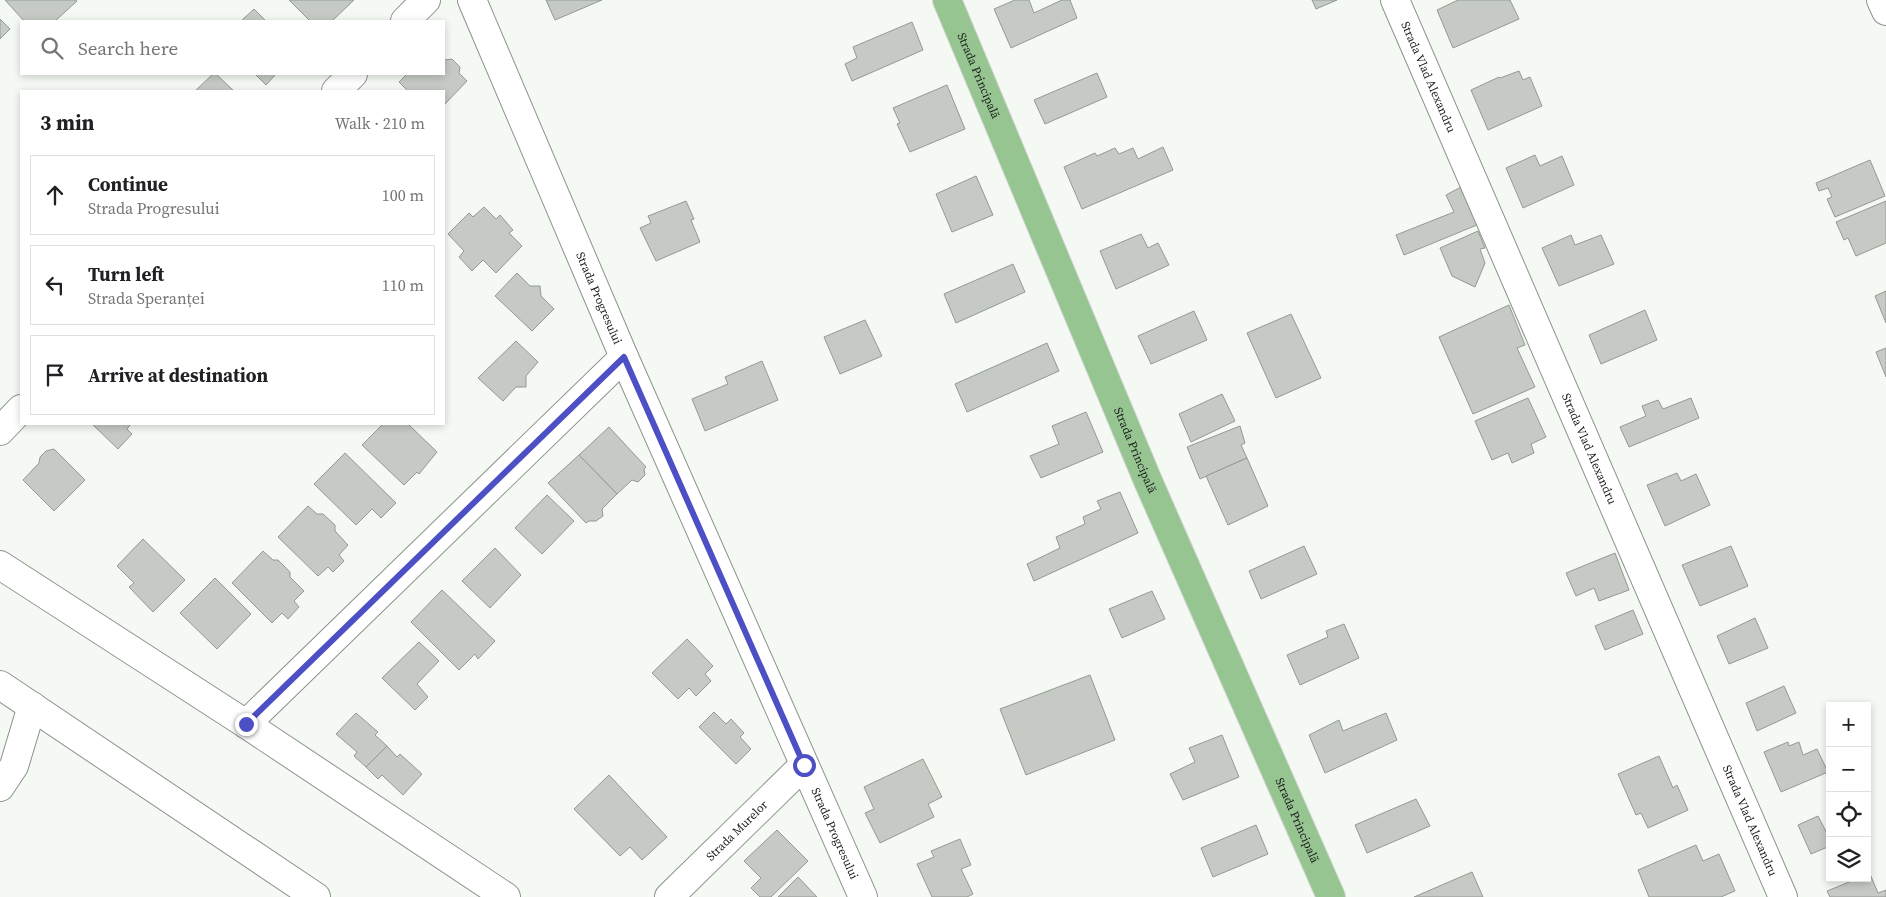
<!DOCTYPE html>
<meta charset="utf-8">
<style>
:root{--surface:#fff;--page:#f2f2f2;--text:#202124;--muted:#757577;--line:#e0e0e0}
body{margin:0;font-family:"Source Serif 4",serif;background:var(--page);color:var(--text)}
.controls{position:absolute;right:15px;bottom:15px;display:grid;overflow:hidden;border-radius:0px;box-shadow:0 2px 8px #0003}
.controls button{width:45px;height:45px;display:grid;place-items:center;padding:0;border:0;border-bottom:1px solid var(--line);background:var(--surface);color:var(--text);font:25px sans-serif}
.stop{position:absolute;width:15px;height:15px;margin:-11px;border:4px solid #4d4fc5;border-radius:50%;background:#fff}
.stop.end{background:#4d4fc5;border-color:#fff;box-shadow:0 1px 5px #0008}
.list{margin:0;padding:0;list-style:none}
h2{display:flex;justify-content:space-between;align-items:center;height:65px;margin:0;padding:0 20px;font-size:21px}
h2 small{font-size:16px;font-weight:400;color:var(--muted)}
.list li{display:grid;grid-template-columns:32px 1fr auto;gap:15px;align-items:center;box-sizing:border-box;height:80px;margin:0 10px 10px;padding:0 10px;border:1px solid var(--line);border-radius:0px}
.list b{display:block;font-size:19px;white-space:nowrap}
.list p{margin:0;font-size:16px;white-space:nowrap;color:var(--muted)}
.list em{font-size:16px;font-style:normal;color:var(--muted)}
.icon{flex:none;width:28px;height:28px;fill:none;stroke:currentColor;stroke-width:2;stroke-linecap:round;stroke-linejoin:round}
.map{position:relative;flex:none;width:1886px;height:897px;overflow:hidden}
.search{position:absolute;background:var(--surface);box-shadow:0 2px 8px #0003;left:20px;top:20px;width:425px;height:55px;display:flex;align-items:center;gap:12px;box-sizing:border-box;padding:0 18px;border-radius:0px;color:var(--muted);font-size:19px}
.panel{position:absolute;background:var(--surface);box-shadow:0 2px 8px #0003;left:20px;top:90px;width:425px;height:335px;border-radius:0px}
.map>svg:first-child{display:block}
.building{fill:#c5cac4;stroke:#949993}
.lines{fill:none;stroke-linecap:round;stroke-linejoin:round}
.minor-casing{stroke:#8d928d;stroke-width:30}
.major-casing{stroke:#d6d6d6;stroke-width:30}
.minor{stroke:#fff;stroke-width:28}
.major{stroke:#97c592;stroke-width:28}
.route{stroke:#4d4fc5;stroke-width:6}
.labels{text-anchor:middle;stroke-width:5;stroke-linejoin:round;paint-order:stroke}
.street-label{font-size:12px;fill:#1a1c1a;stroke:#fff}
</style>
<div class="map">
<svg width="1886" height="897" viewBox="0 0 1886 897">
<rect width="100%" height="100%" fill="#f4f9f3"/>
<g class="building">
<polygon points="5,0 76,0 77,1 55,21 24,21"/>
<polygon points="289,0 354,0 332,21 310,21"/>
<polygon points="546,0 602,0 555,20"/>
<polygon points="1015,0 1029,0 1034,13 1062,0 1070,0 1077,18 1011,48 994,9"/>
<polygon points="1312,0 1337,0 1316,9"/>
<polygon points="1458,0 1510,0 1519,19 1453,48 1437,10"/>
<polygon points="254,9 266,21 241,21"/>
<polygon points="0,19 10,29 0,39"/>
<polygon points="912,22 923,50 852,81 845,64 857,58 853,47"/>
<polygon points="444,58 446,60 452,59 460,67 459,73 467,81 444,105 444,91 408,91 399,82 407,74 444,74"/>
<polygon points="1519,71 1523,80 1530,77 1542,106 1488,130 1471,90 1499,77 1500,78"/>
<polygon points="1097,73 1107,97 1045,124 1034,100"/>
<polygon points="213,74 216,74 234,91 195,91"/>
<polygon points="255,74 276,74 266,85"/>
<polygon points="947,85 965,129 910,152 897,124 900,123 893,108"/>
<polygon points="1163,147 1173,170 1082,209 1064,167 1095,153 1097,156 1115,148 1119,154 1133,148 1138,159"/>
<polygon points="1535,155 1540,166 1562,156 1574,185 1523,208 1506,168"/>
<polygon points="1870,160 1885,196 1835,217 1827,199 1832,197 1828,188 1819,191 1816,183"/>
<polygon points="976,176 993,215 952,232 936,194"/>
<polygon points="1461,187 1477,225 1404,255 1396,235 1454,212 1446,195"/>
<polygon points="686,201 694,219 691,220 700,242 656,261 640,228 651,223 648,216"/>
<polygon points="1886,201 1886,243 1856,256 1848,238 1844,240 1836,222"/>
<polygon points="484,207 496,219 500,215 513,230 509,233 522,246 496,273 483,260 472,271 459,257 464,251 448,234 469,213 473,217"/>
<polygon points="1478,231 1485,248 1480,249 1485,263 1475,287 1452,276 1440,248"/>
<polygon points="1141,234 1148,248 1158,243 1169,265 1116,289 1100,251"/>
<polygon points="1571,235 1575,245 1601,235 1614,264 1559,286 1542,248"/>
<polygon points="1013,264 1025,292 956,323 944,294"/>
<polygon points="517,273 530,286 540,286 541,296 554,309 532,331 495,296"/>
<polygon points="1886,291 1886,323 1875,296"/>
<polygon points="1509,305 1525,345 1517,348 1535,387 1473,414 1439,337"/>
<polygon points="1645,310 1657,340 1601,364 1589,335"/>
<polygon points="1194,311 1207,340 1151,364 1138,336"/>
<polygon points="1291,314 1321,378 1276,398 1247,333"/>
<polygon points="865,320 882,356 840,374 824,337"/>
<polygon points="516,341 538,362 526,376 526,387 516,387 503,401 478,378"/>
<polygon points="1047,343 1059,371 967,412 955,384"/>
<polygon points="1886,348 1886,377 1876,352"/>
<polygon points="762,361 778,400 705,431 692,399 728,384 725,377"/>
<polygon points="1222,394 1235,421 1191,442 1179,414"/>
<polygon points="1528,398 1546,437 1531,444 1534,453 1512,463 1508,453 1492,460 1475,421"/>
<polygon points="1691,398 1699,418 1629,447 1620,427 1646,416 1642,406 1658,400 1663,409"/>
<polygon points="1086,412 1103,452 1041,478 1030,456 1059,444 1052,426"/>
<polygon points="92,424 131,424 127,429 132,434 118,449"/>
<polygon points="383,424 408,424 437,452 419,474 417,472 404,485 362,445"/>
<polygon points="1240,426 1245,443 1241,445 1247,458 1200,479 1187,447"/>
<polygon points="609,427 646,467 644,469 645,475 638,482 632,480 617,494 579,455"/>
<polygon points="54,449 85,480 54,511 23,480 39,463 40,457 46,451"/>
<polygon points="345,453 396,503 381,518 372,509 356,525 314,484"/>
<polygon points="579,455 617,494 602,509 603,516 596,521 589,521 586,523 548,483"/>
<polygon points="1247,458 1268,506 1228,525 1206,476"/>
<polygon points="1677,473 1681,481 1696,474 1710,505 1665,526 1647,485"/>
<polygon points="1120,492 1138,533 1034,581 1027,564 1060,548 1056,537 1085,524 1083,517 1101,509 1097,501"/>
<polygon points="547,495 574,521 542,554 515,528"/>
<polygon points="308,506 317,514 323,514 335,525 335,531 348,545 339,555 344,561 333,572 328,567 318,576 278,537"/>
<polygon points="143,539 185,580 153,612 129,587 134,583 117,566"/>
<polygon points="1304,546 1317,574 1261,599 1249,571"/>
<polygon points="1731,546 1748,586 1700,606 1682,565"/>
<polygon points="495,548 521,575 490,608 462,581"/>
<polygon points="263,551 273,560 278,560 290,572 290,577 304,591 294,601 299,607 288,619 282,613 272,623 232,583"/>
<polygon points="1615,553 1629,590 1599,601 1594,588 1576,596 1566,573"/>
<polygon points="215,578 251,614 217,649 180,613"/>
<polygon points="442,590 495,641 478,659 475,654 459,670 411,622"/>
<polygon points="1152,591 1165,619 1122,638 1109,609"/>
<polygon points="1633,610 1643,634 1605,650 1595,626"/>
<polygon points="1755,618 1768,648 1729,664 1717,636"/>
<polygon points="1344,624 1359,658 1300,685 1287,655 1328,637 1326,631"/>
<polygon points="687,639 713,666 705,674 711,681 696,696 689,688 678,699 652,673"/>
<polygon points="419,642 439,661 417,684 428,697 415,710 382,678"/>
<polygon points="1090,675 1115,740 1026,775 1000,709"/>
<polygon points="1784,686 1796,713 1757,731 1746,703"/>
<polygon points="714,712 726,724 731,719 744,733 740,737 751,749 736,764 699,727"/>
<polygon points="356,713 378,732 375,735 387,746 366,767 354,756 357,752 336,734"/>
<polygon points="1386,713 1397,740 1325,773 1309,735 1339,720 1343,731"/>
<polygon points="1222,735 1239,777 1183,800 1170,774 1195,762 1189,748"/>
<polygon points="1788,742 1789,746 1799,742 1803,755 1817,749 1828,772 1781,792 1764,752"/>
<polygon points="387,746 397,757 400,754 422,774 403,795 382,775 378,779 366,767"/>
<polygon points="1659,756 1673,788 1677,785 1688,810 1648,828 1641,813 1636,815 1618,774"/>
<polygon points="923,759 942,797 928,804 934,817 880,843 865,813 874,809 864,787"/>
<polygon points="609,775 667,837 642,860 630,847 620,856 574,809"/>
<polygon points="1416,799 1430,826 1367,853 1355,825"/>
<polygon points="1818,816 1830,839 1830,846 1811,854 1798,825"/>
<polygon points="1256,825 1268,854 1213,877 1201,848"/>
<polygon points="777,830 808,861 771,897 760,897 751,888 761,878 744,861"/>
<polygon points="960,839 971,865 961,869 973,894 967,897 932,897 917,864 934,857 931,851"/>
<polygon points="1696,845 1703,861 1719,854 1735,891 1721,897 1649,897 1638,870"/>
<polygon points="1472,872 1483,897 1414,897"/>
<polygon points="1870,874 1878,893 1886,890 1886,897 1830,897 1827,891 1859,878 1867,878 1867,875"/>
<polygon points="798,877 817,897 778,897"/>
</g>
<g class="lines">
<g class="minor-casing">
<g id="minor">
<path id="s1" d="M472 0 624 357 863 897"/>
<path id="s2" d="M1395 0 1783 897"/>
<polyline points="1881,0 1886,11"/>
<polyline points="405,21 426,0"/>
<polyline points="336,91 353,74"/>
<polyline points="0,431 21,409"/>
<polyline points="0,565 246,724 506,897"/>
<polyline points="0,685 316,897"/>
<polyline points="246,724 624,357"/>
<polyline points="0,787 14,766 32,706"/>
<path id="s3" d="M669 897 804 765"/>
</g>
</g>
<g class="major-casing">
<g id="major">
<path id="s4" d="M947 0 1148 481 1331 897"/>
</g>
</g>
<use href="#minor" class="minor"/>
<use href="#major" class="major"/>
</g>
<g class="lines">
<polyline class="route" points="246,724 624,357 804,765"/>
</g>
<g class="labels">
<g class="street-label">
<text dy="4" stroke="none"><textPath href="#s4" startOffset="82">Strada Principală</textPath></text>
<text dy="4" stroke="none"><textPath href="#s2" startOffset="84">Strada Vlad Alexandru</textPath></text>
<text dy="4" stroke="none"><textPath href="#s1" startOffset="324">Strada Progresului</textPath></text>
<text dy="4" stroke="none"><textPath href="#s2" startOffset="489">Strada Vlad Alexandru</textPath></text>
<text dy="4" stroke="none"><textPath href="#s4" startOffset="488">Strada Principală</textPath></text>
<text dy="4" stroke="none"><textPath href="#s2" startOffset="894">Strada Vlad Alexandru</textPath></text>
<text dy="4" stroke="none"><textPath href="#s4" startOffset="892">Strada Principală</textPath></text>
<text dy="4" stroke="none"><textPath href="#s3" startOffset="95">Strada Murelor</textPath></text>
<text dy="4" stroke="none"><textPath href="#s1" startOffset="909">Strada Progresului</textPath></text>
</g>
</g>
</svg>
<div class="controls">
<button>+</button>
<button>−</button>
<button><svg class="icon" aria-label="locate" viewBox="0 0 24 24"><circle cx="12" cy="12" r="6"/><path d="M12 2v4M12 18v4M2 12h4M18 12h4"/></svg></button>
<button><svg class="icon" aria-label="layers" viewBox="0 0 24 24"><path d="M12 4l9 5-9 5-9-5zM3 14l9 5 9-5"/></svg></button>
</div>
<div class="stop" style="left:804px;top:765px"></div>
<div class="stop end" style="left:246px;top:724px"></div>
<div class="search"><svg class="icon" aria-label="search" viewBox="0 0 24 24"><circle cx="10" cy="10" r="6"/><path d="M15 15l6 6"/></svg>Search here</div>
<section class="panel">
<h2>3 min<small>Walk · 210 m</small></h2>
<ul class="list">
<li><svg class="icon" aria-label="ahead" viewBox="0 0 24 24"><path d="M12 20V5M6 11l6-6 6 6"/></svg><div><b>Continue</b><p>Strada Progresului</p></div><em>100 m</em></li>
<li><svg class="icon" aria-label="left" viewBox="0 0 24 24"><path d="M17 20v-9H6M10 6l-5 5 5 5"/></svg><div><b>Turn left</b><p>Strada Speranței</p></div><em>110 m</em></li>
<li><svg class="icon" aria-label="arrive" viewBox="0 0 24 24"><path d="M6 21V4h12l-3 4 3 4H6"/></svg><div><b>Arrive at destination</b></div></li>
</ul>
</section>
</div>
